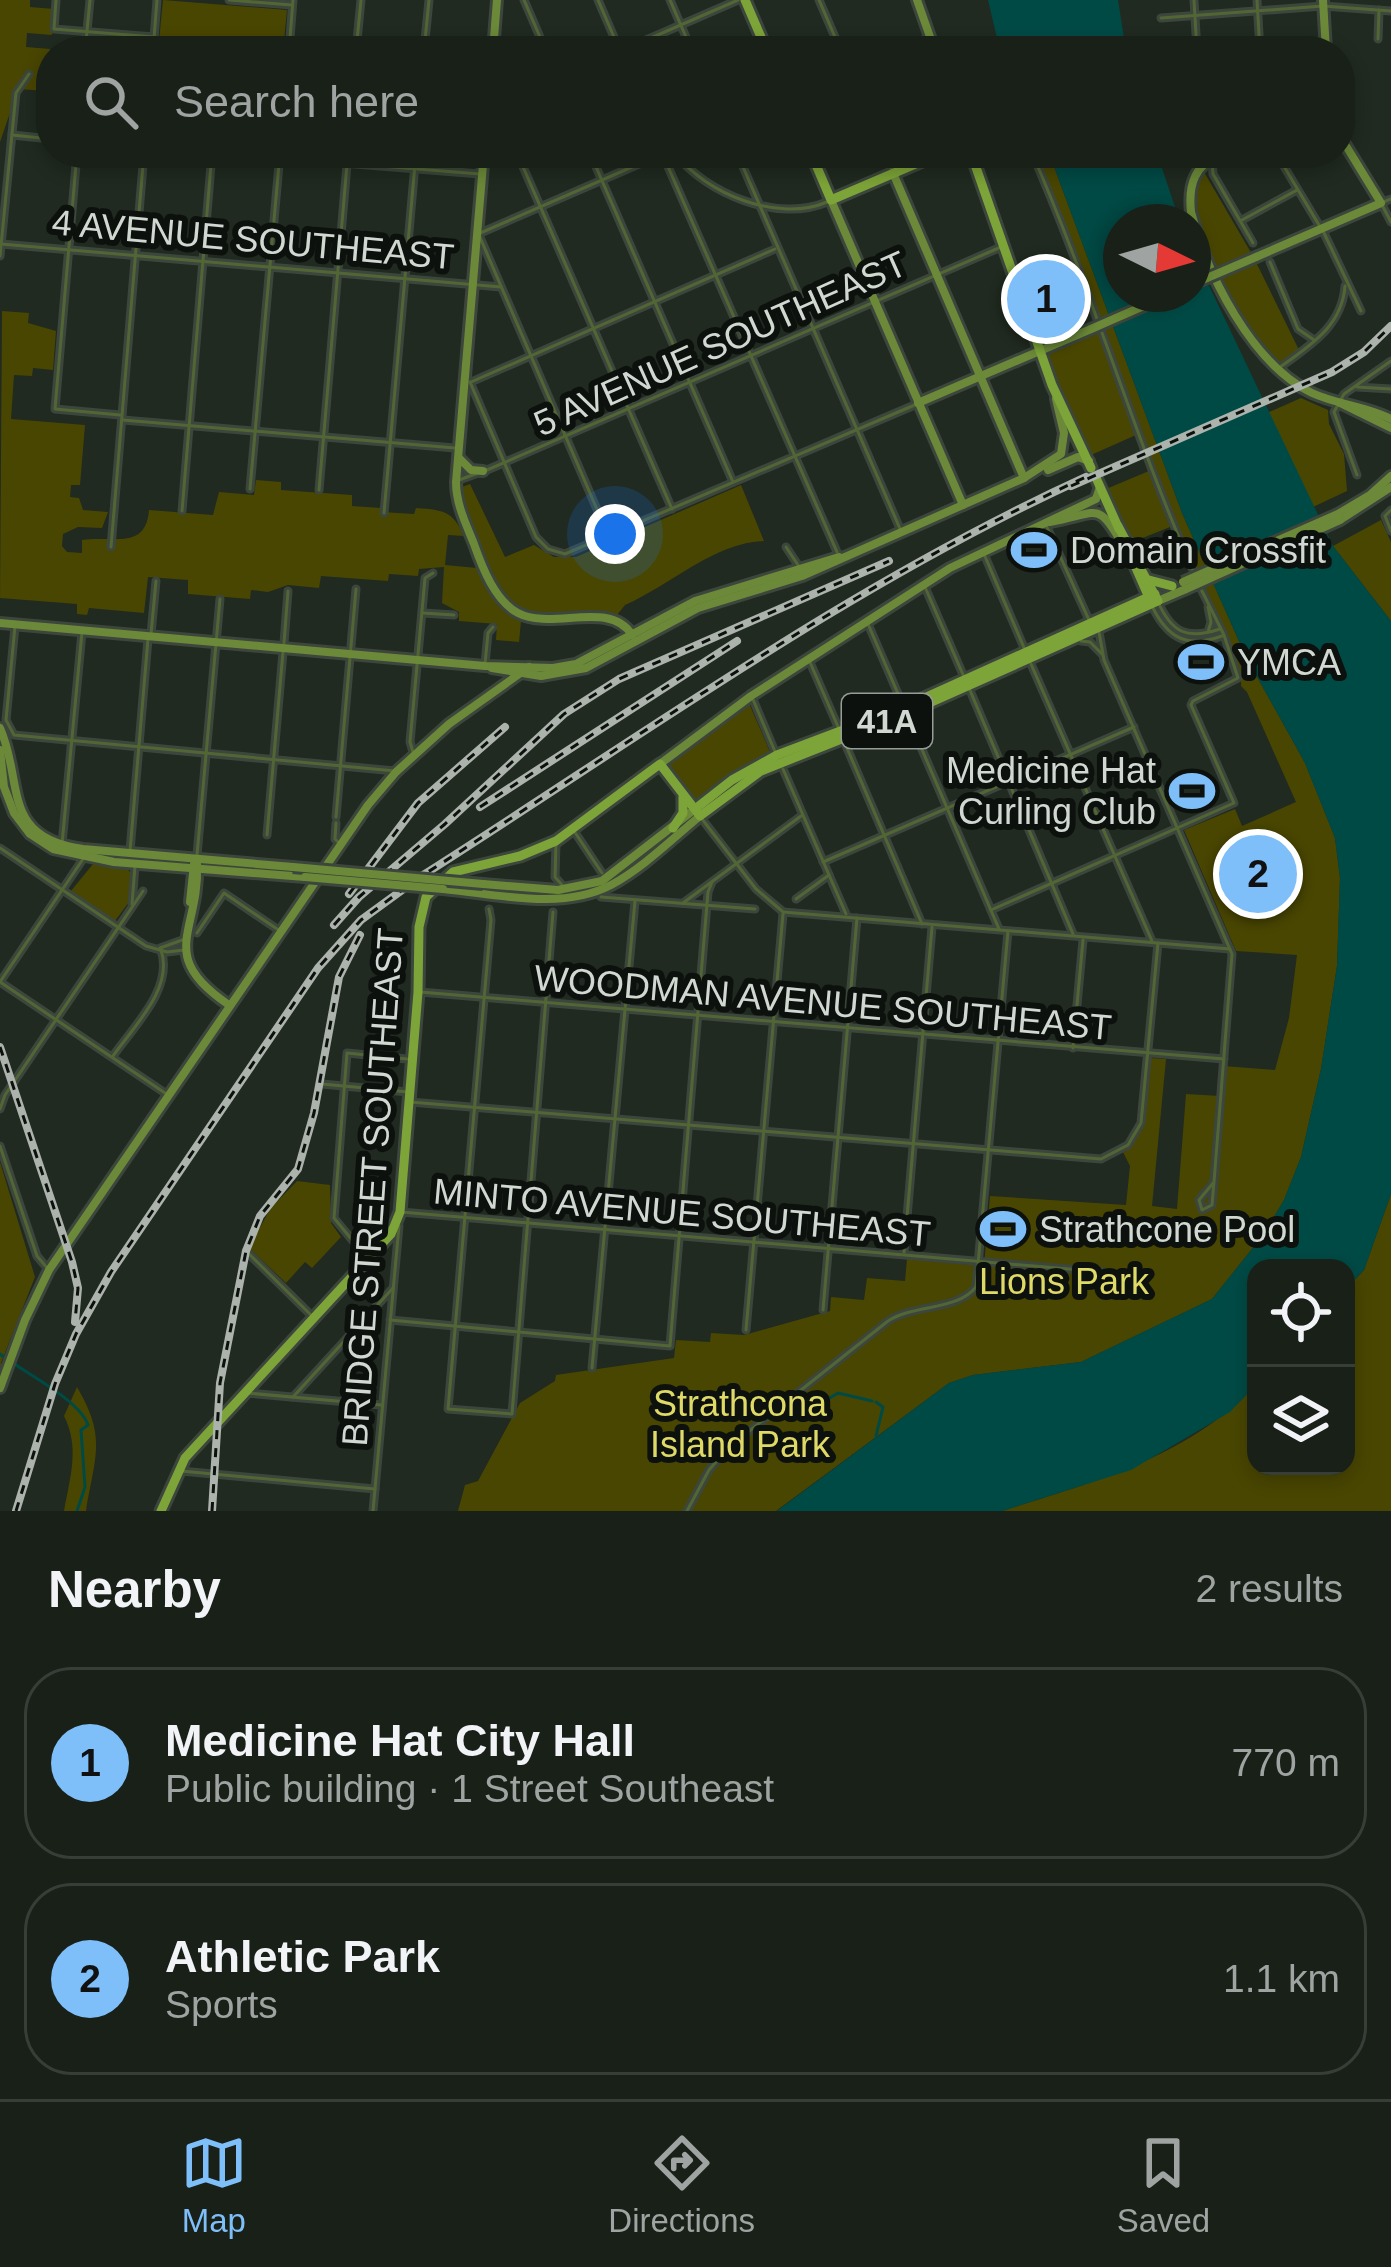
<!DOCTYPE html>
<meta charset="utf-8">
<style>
:root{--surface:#182018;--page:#212821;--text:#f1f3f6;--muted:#9fa3a2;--line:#363e37;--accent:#7ebef9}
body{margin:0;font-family:Helvetica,sans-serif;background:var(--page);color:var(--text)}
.controls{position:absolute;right:36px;bottom:36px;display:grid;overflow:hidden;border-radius:24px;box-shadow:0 6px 18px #0003}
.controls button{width:108px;height:108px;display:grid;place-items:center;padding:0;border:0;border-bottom:3px solid var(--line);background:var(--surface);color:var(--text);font:60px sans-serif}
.compass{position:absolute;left:1103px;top:204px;width:108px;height:108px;border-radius:50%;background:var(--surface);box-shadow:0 6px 18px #0003;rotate:95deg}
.you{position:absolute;left:615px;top:534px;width:42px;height:42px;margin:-30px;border:9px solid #fff;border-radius:50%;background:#1a73e8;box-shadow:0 0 0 18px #1a73e833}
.badge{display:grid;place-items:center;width:78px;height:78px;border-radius:50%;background:var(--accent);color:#111;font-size:39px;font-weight:700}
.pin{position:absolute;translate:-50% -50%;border:6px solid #fff;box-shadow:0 3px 12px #0006}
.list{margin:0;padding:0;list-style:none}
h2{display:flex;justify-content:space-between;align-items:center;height:156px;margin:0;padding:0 48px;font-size:51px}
h2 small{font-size:39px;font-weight:400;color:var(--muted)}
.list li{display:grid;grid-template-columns:78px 1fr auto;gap:36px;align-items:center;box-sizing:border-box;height:192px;margin:0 24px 24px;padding:0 24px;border:3px solid var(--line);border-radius:48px}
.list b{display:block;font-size:45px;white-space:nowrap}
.list p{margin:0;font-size:39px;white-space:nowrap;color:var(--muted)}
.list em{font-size:39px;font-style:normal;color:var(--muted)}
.icon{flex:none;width:66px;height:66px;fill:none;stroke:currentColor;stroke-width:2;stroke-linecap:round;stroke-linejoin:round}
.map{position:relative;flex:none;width:1391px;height:1511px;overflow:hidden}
.search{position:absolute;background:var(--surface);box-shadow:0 6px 18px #0003;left:36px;right:36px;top:36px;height:132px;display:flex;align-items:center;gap:30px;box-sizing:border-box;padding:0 42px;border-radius:48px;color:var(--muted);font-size:45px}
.sheet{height:588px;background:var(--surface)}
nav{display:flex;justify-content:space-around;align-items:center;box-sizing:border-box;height:168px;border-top:3px solid var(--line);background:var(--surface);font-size:33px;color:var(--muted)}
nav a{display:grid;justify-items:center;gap:6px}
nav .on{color:var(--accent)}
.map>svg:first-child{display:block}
.green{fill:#494602}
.water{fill:#004a45}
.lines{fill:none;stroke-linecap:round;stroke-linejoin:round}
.stream{stroke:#004a45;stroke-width:3}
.street-casing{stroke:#3c463c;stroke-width:9}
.secondary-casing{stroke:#3c463c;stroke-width:14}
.primary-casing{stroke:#3c463c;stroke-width:15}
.street{stroke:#526635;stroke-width:3}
.secondary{stroke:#6b8938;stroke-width:8}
.primary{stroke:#7da438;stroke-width:9}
.rail-casing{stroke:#abb3ac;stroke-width:8}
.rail{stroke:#0d110d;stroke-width:3;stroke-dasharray:9;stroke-linecap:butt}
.secondary-bridge-casing{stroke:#3c463c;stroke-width:14;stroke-linecap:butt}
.secondary-bridge{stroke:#6b8938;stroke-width:8}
.labels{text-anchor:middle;stroke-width:12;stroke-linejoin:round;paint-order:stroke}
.shield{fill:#0d110d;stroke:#969c97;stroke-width:3}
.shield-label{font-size:33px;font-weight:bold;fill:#d1d8d2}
.street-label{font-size:36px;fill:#d1d8d2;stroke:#0d110d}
.poi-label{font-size:36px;fill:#d1d8d2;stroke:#0d110d;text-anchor:start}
.park-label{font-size:36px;fill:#dfda67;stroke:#0d110d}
</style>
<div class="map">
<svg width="1391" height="1511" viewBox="0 0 1391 1511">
<rect width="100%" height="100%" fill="#202a20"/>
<g class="green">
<polygon points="0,0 30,0 30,7 54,9 52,35 27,33 26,47 50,49 47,91 18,89 0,142"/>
<polygon points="163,0 287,10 283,51 158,51"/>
<path d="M1035 153H1049L1182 513 1246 657 1305 763 1335 838 1340 878 1337 966 1321 1069 1301 1157 1284 1200 1264 1234 1212 1299 1081 1362 973 1375 949 1383 776 1511H458L465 1485 478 1481 520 1403 555 1381 556 1375 674 1358 676 1340 710 1342 711 1333 744 1335 830 1311 831 1297 864 1300 867 1278 905 1281 907 1259 984 1266 990 1196 1126 1205 1130 1166 1123 1152 1142 1130 1150 1058 1166 1059 1152 1206 1177 1209 1186 1094 1220 1096 1223 1066 1275 1070 1289 1018 1297 955 1236 951 1184 830 1235 809 1242 826 1296 802 1247 692 1241 686C1243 663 1208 600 1197 576 1134 439 1097 291 1035 153Z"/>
<path d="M1204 172 1253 256 1299 350 1281 364C1246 331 1172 217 1204 172Z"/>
<path d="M2 311 29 313 28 323 56 331 53 370 33 368 32 376 14 375 11 419 85 425 80 485H71L70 497 79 498 83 510 108 512 102 528 78 527 63 534 62 546 67 552 82 553V540C112 535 146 551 149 510L213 515 219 492 254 495 256 480 281 482V490L352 495V506L381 508 382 512 414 514 416 508C442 510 453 510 464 536L448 535 445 565 477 568 504 609 521 621 519 642 496 640 497 624 459 621V612L442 603 444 567 419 569 418 576 389 574 388 581 321 576 319 588 288 585 268 592 251 590 250 599 188 594V580L148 577 144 613 89 608 87 615 77 614V604L0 598Z"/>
<polygon points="1099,331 1136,435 1091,455 1046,355"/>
<polygon points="1301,398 1328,410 1329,424 1344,454 1347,491 1313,507 1267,413"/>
<polygon points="1149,471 1170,527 1130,543 1106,489"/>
<path d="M470 484 505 557 534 545 554 557H576L741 485 764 541C715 542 669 586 625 605L617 615C589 615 548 623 522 612 488 597 471 527 461 495L462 487Z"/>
<polygon points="1381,520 1391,542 1391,621 1333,546"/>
<polygon points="748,701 771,754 699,801 692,800 665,765"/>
<polygon points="93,864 126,868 131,873 129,902 115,921 71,891"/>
<polygon points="0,1162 35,1277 1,1363 4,1366 0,1377"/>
<polygon points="297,1181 330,1185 331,1223 341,1237 312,1268 305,1262 286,1283 249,1248 270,1209"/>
<path d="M1391 1194V1511H1002C1094 1482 1188 1457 1256 1385V1466H1346V1289L1364 1270Z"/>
<path d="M77 1387C107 1438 95 1456 86 1511H64C70 1478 80 1447 64 1416Z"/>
</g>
<g class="water">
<polygon points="988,0 1118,0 1126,51 1000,51"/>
<polygon points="1049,153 1157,153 1180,222 1121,222 1121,294 1193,294 1193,252 1333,546 1391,621 1391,1194 1364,1270 1346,1289 1346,1268 1256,1268 1256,1385 1230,1412 1131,1470 1002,1511 777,1511 949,1383 973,1375 1081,1362 1212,1299 1264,1234 1284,1200 1301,1157 1321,1069 1337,966 1340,878 1335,838 1305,763 1246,657 1182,513"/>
</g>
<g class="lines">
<g class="stream">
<path d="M0 1354C23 1372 80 1400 88 1425L81 1430 85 1487 77 1511"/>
<polyline points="823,1402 838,1393 872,1401"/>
<polyline points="876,1402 883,1407 876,1436"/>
</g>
<g class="street-casing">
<g id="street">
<polyline points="56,0 54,29 154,37"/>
<polyline points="229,0 292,5"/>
<polyline points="524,0 546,51"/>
<polyline points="598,0 620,51"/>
<polyline points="670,0 692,51"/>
<polyline points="819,0 841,51"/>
<polyline points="1194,0 1197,51"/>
<polyline points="1257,0 1260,51"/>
<polyline points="1161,18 1323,6 1391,11"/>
<polyline points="1378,39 1379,10"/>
<polyline points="291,48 325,51"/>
<polyline points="85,51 90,0"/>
<polyline points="153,51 157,0"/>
<polyline points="289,51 293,0"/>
<polyline points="356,51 361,0"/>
<polyline points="424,51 429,0"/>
<polyline points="621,51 738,0"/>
<polyline points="898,51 929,37"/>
<polyline points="12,135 51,139"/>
<polyline points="77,153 55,409 120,415"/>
<polyline points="517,153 672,509"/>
<polyline points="590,153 733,482"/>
<polyline points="662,153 837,552"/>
<path d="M675 153C706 194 778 223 827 202"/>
<polyline points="737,153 901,531"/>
<polyline points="884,153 891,168"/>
<path d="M1032 153C1093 292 1134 438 1196 577"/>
<polyline points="1276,153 1319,225"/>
<polyline points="280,158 480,174"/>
<polyline points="1212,160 1213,174 1253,243"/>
<polyline points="1391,199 1381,203 1391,222"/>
<polyline points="1242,220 1297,190"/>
<polyline points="1324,233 1361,311"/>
<polyline points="478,234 662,154"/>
<polyline points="479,235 608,535"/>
<polyline points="1,244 501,287"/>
<polyline points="0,256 16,93 29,74"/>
<polyline points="1270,262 1298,329 1314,340"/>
<path d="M1279 368C1309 346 1342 327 1345 286"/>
<polyline points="470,382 536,537 548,549 565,554 917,404"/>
<polyline points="471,382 775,249"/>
<polyline points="1357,387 1391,389"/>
<polyline points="123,420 455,448"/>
<polyline points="487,470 1001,247"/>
<polyline points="1357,475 1334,412 1344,394 1391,361"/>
<polyline points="459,480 478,473"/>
<polyline points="250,489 280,153"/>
<polyline points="319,490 348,153"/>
<polyline points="1391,510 1385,516 1391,531"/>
<polyline points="182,511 212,153"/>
<polyline points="384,513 416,153"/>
<polyline points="1046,525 1089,620"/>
<polyline points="111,547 144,153"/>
<polyline points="786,547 798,565"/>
<polyline points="984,554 1025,650"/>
<polyline points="925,587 964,677"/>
<path d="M1158 602C1172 633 1187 640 1220 629"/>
<polyline points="1208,607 1211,622 1208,632"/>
<path d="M1153 608C1169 640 1189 648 1222 636"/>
<polyline points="423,613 454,615"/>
<polyline points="868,624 902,703"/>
<polyline points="15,626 6,720 14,735 395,771"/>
<polyline points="1099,632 1104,660 1232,954 1214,1182 1199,1200 1202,1210 1212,1205 1214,1182"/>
<polyline points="151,634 156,581"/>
<polyline points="1081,641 1090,642 1102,654"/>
<polyline points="284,643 288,591"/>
<polyline points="809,660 839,729"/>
<polyline points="485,664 488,633 493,627"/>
<polyline points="1031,664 1152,941"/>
<polyline points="969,688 1073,934"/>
<polyline points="752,697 776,754"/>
<polyline points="908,717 999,929"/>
<polyline points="844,741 922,924"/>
<polyline points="413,752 410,742 425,578 433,573"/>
<polyline points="783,769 846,914"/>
<polyline points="336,817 356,589"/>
<polyline points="702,819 756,889 782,911"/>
<polyline points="336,823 335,839 339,843"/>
<polyline points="574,831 602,873"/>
<polyline points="267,835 283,652"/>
<polyline points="556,843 555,877 562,885"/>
<polyline points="62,844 82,632"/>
<polyline points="0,848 146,946 167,952 184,950"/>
<polyline points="130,851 148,639"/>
<polyline points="197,855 220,599"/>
<polyline points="83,859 0,982 168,1095"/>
<polyline points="823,862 1134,727"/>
<polyline points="601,897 755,909"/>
<polyline points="796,899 829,875"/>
<polyline points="683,903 801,816"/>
<polyline points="132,904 135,866"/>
<polyline points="489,909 491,920 448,1409 512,1414 553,912"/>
<polyline points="991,910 1234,803 1191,705 1193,701 1238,678 1224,635 1199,585"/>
<polyline points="783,912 1230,949"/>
<polyline points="197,933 224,893 280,931"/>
<polyline points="160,948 185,939"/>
<polyline points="420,992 1224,1059"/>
<polyline points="1073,1048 1083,940"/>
<path d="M113 1056C134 1026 174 988 161 950"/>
<polyline points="322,1084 408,1092"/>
<polyline points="410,1102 1101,1159 1128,1145 1141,1123 1158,943"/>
<polyline points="0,1109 5,1095 143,891"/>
<polyline points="0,1146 37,1256 48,1269"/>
<polyline points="401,1212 1104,1272"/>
<polyline points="246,1251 313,1317"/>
<polyline points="904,1252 932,927"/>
<polyline points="367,1258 334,1218 347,1053 407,1059"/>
<polyline points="823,1310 857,918"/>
<polyline points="390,1320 670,1346 708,892 712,882"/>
<polyline points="746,1330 783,914"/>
<polyline points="592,1368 635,901"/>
<polyline points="247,1393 381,1405"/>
<polyline points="293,1397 393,1288"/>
<polyline points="181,1471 375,1489"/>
<polyline points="373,1511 399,1226"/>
<path d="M687 1511 709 1470 728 1448 888 1321C914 1304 957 1311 976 1287L1008 931"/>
</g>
</g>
<g class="secondary-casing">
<g id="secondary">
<polyline points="917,0 935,51"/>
<polyline points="1323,0 1326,51"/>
<polyline points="493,51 497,0"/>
<path d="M484 153 456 482C456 504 466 524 474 544 482 567 495 601 518 613 552 631 610 599 632 635"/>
<path d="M1221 153C1195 165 1188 184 1191 212 1207 275 1252 364 1312 393 1338 405 1366 406 1391 419"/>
<polyline points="893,173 1024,478"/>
<polyline points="831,200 963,505"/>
<polyline points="1256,257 1381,203 1340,136"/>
<polyline points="918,403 1091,329"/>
<polyline points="1340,403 1391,428"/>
<polyline points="460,459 471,470 483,471"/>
<polyline points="1048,470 1078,457 1089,461"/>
<polyline points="1338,514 1370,495 1391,476"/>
<polyline points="1340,520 1391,487"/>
<path d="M1050 522C1102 513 1096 498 1127 552"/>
<polyline points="1158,601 1186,589"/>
<polyline points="0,623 485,666 553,668 576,664 695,601 839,557"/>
<polyline points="492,668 541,676 586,668 698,608 802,576 1024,478 1061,454 1064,433 1056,399"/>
<path d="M0 728C24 782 0 838 83 849L293 867"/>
<polyline points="0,750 4,787 14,813 30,834 53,849 114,862 305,877"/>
<polyline points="660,764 751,696 950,568 1096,499 1100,487"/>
<path d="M197 864C200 932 155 955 229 1005"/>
<polyline points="483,884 558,890 602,881 695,809"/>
<path d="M443 889C497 894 561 911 611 885 643 868 672 839 700 816"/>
<polyline points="190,902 194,864"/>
<polyline points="0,1388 25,1320 49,1270 368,805 396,772 449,724 529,667"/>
</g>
</g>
<g class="primary-casing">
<g id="primary">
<polyline points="745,0 767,51"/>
<polyline points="811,153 831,200 941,153"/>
<polyline points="971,153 1052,385 1091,468"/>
<polyline points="1097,480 1119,529"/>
<polyline points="1133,561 1150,600"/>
<polyline points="1149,580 1172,586"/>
<polyline points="695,809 732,780 777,755 904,707 1155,594"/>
<polyline points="673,828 683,813 683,797"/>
<polyline points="161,1511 185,1458 391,1234 400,1212 418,992 419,927 426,897 453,872 520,856 556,841 660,764 700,816 761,771 907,713 1158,601 1118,526"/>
</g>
</g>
<use href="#street" class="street"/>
<use href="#secondary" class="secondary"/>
<use href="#primary" class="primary"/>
<g class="rail-casing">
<g id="rail">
<polyline points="1071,486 1332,372 1364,352 1391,326"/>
<polyline points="480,807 737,641"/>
<polyline points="349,894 418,803 505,727"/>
<polyline points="334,925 359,897 445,824 564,714 619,679 889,561"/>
<polyline points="0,1047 72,1262 78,1288 75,1322"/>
<path d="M16 1511 55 1384 76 1334 111 1272 318 968 361 920 420 877C639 738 849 585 1086 477"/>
<polyline points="212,1511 220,1383 246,1251 260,1216 298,1169 314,1113 339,977 360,935"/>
</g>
</g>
<use href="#rail" class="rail"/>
<g class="secondary-bridge-casing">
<g id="secondary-bridge">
<polyline points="1193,284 1256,257"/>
<polyline points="1091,329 1171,294"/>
<polyline points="1183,582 1338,514"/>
<polyline points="1186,589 1340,520"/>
<polyline points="293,867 483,884"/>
<polyline points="305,877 443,889"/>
</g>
</g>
<use href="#secondary-bridge" class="secondary-bridge"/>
</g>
<defs>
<g id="stadium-bare" transform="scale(3.6)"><path d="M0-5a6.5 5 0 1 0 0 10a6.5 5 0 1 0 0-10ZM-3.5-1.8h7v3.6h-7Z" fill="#7ebef9" stroke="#0d110d" stroke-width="2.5" paint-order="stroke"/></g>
</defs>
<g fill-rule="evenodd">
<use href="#stadium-bare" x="1034" y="550"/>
<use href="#stadium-bare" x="1201" y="662"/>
<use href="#stadium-bare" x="1192" y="791"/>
<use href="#stadium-bare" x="1003" y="1229"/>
</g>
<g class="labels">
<rect class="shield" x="842" y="694" width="90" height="54" rx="9"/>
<g class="shield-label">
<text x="887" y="733">41A</text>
</g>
<g class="street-label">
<text transform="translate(253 239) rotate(5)" y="13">4 AVENUE SOUTHEAST</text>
<text transform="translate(720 343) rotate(-24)" y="13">5 AVENUE SOUTHEAST</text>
<text transform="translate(823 1002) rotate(5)" y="13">WOODMAN AVENUE SOUTHEAST</text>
<text transform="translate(372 1187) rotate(-86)" y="13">BRIDGE STREET SOUTHEAST</text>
<text transform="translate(682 1212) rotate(5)" y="13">MINTO AVENUE SOUTHEAST</text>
</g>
<g class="poi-label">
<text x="1070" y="563">Domain Crossfit</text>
<text x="1237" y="675">YMCA</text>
<text x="1156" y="783" text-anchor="end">Medicine Hat<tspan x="1156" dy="41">Curling Club</tspan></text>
<text x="1039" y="1242">Strathcone Pool</text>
</g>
<g class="park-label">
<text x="1064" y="1294">Lions Park</text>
<text x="740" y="1416">Strathcona<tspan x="740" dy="41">Island Park</tspan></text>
</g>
</g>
</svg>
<div class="controls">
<button><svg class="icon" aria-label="locate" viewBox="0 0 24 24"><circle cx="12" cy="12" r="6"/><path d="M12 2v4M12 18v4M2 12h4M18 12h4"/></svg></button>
<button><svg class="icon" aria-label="layers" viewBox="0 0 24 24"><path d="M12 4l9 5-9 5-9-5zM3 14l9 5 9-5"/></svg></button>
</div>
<svg class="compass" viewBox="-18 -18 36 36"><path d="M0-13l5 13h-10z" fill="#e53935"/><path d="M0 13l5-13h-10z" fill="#9fa3a2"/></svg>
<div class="you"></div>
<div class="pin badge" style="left:1046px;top:299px">1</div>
<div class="pin badge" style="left:1258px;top:874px">2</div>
<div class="search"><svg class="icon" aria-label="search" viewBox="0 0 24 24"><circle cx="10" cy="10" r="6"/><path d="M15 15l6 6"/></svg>Search here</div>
</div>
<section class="sheet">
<h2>Nearby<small>2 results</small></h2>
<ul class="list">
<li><span class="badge">1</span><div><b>Medicine Hat City Hall</b><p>Public building · 1 Street Southeast</p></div><em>770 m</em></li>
<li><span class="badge">2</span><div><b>Athletic Park</b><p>Sports</p></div><em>1.1 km</em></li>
</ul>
</section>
<nav>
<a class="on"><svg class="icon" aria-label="map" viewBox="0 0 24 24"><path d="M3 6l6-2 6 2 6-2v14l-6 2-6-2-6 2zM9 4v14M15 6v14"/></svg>Map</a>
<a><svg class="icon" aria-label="directions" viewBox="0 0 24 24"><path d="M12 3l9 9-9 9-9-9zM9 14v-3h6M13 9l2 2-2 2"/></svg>Directions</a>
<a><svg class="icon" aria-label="saved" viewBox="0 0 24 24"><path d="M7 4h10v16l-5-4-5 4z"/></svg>Saved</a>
</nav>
